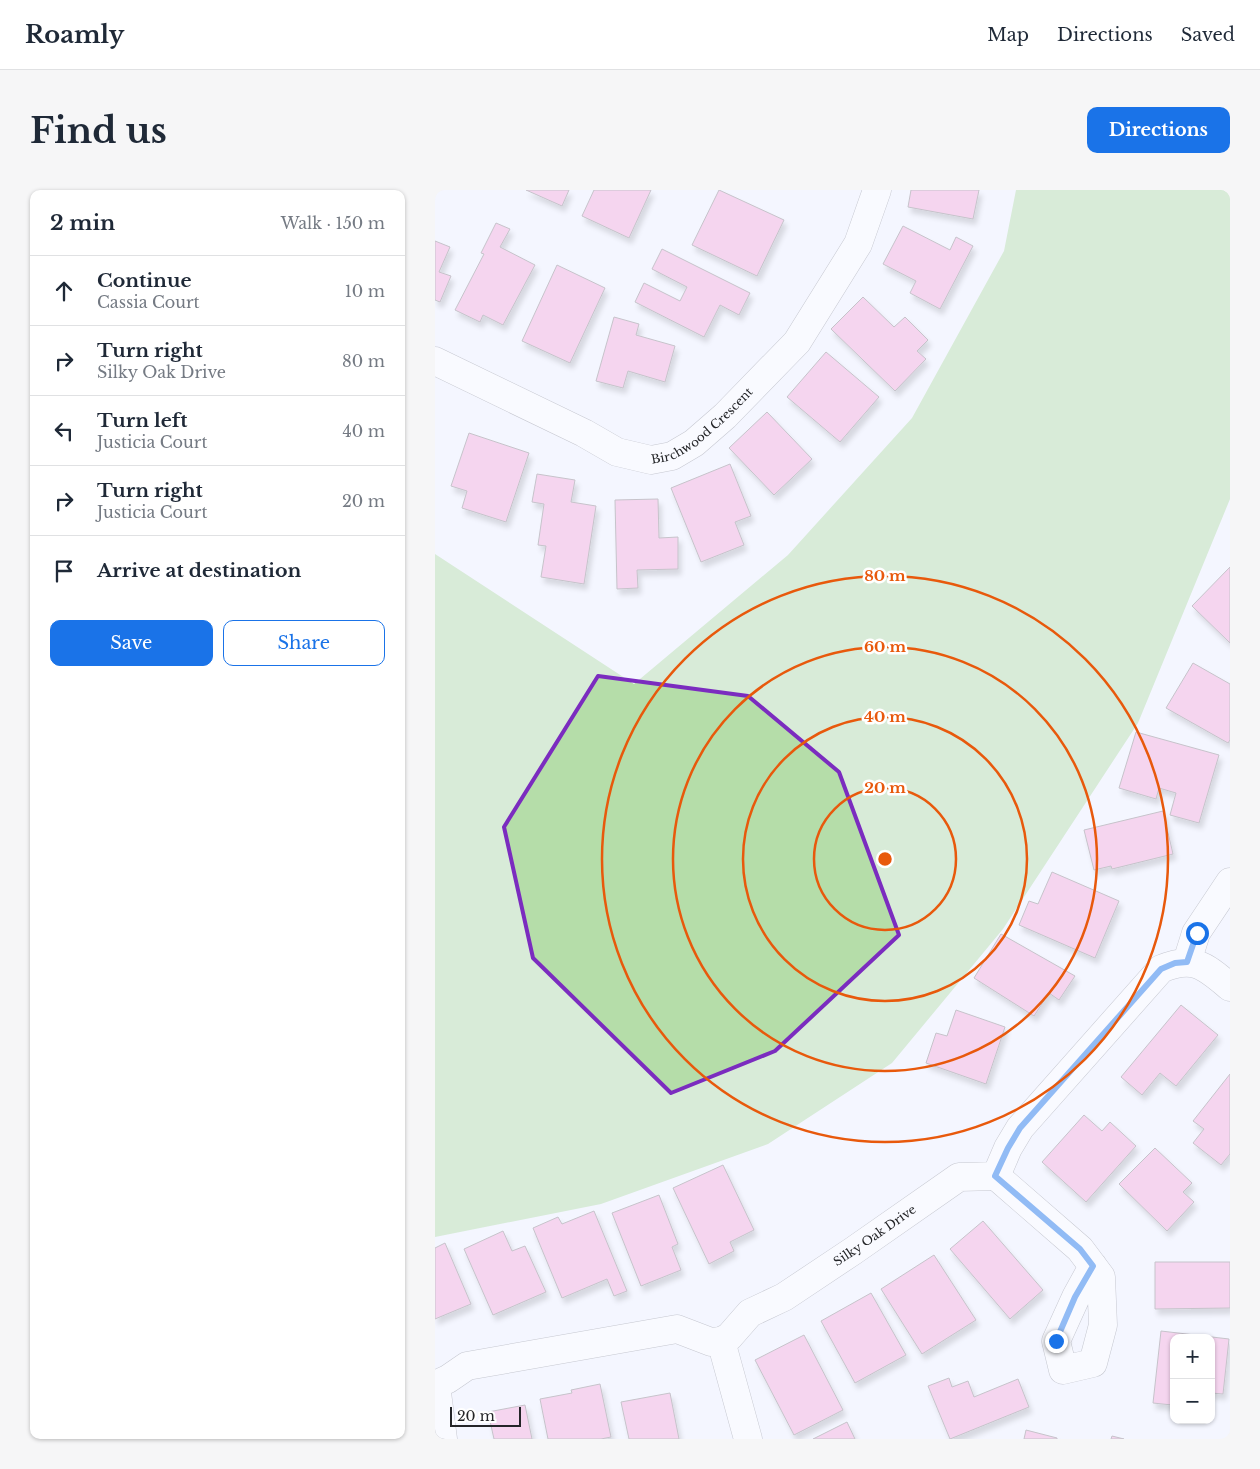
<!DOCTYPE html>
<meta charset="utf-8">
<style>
:root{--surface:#fff;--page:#f6f6f7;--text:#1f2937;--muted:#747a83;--line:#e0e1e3;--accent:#1a73e8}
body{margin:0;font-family:"Libre Baskerville",serif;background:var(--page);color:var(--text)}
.controls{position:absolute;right:15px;bottom:15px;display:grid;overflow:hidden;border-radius:10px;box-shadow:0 1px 4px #0004}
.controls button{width:45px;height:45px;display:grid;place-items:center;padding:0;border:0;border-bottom:1px solid var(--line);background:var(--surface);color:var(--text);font:25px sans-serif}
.scale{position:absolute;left:15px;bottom:12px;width:71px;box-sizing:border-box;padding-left:5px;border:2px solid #242528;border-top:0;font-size:14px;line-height:18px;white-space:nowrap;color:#242528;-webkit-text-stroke:4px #fff;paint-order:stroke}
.stop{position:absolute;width:15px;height:15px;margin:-11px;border:4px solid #1a73e8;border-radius:50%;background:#fff}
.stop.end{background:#1a73e8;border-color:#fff;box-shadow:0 1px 5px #0008}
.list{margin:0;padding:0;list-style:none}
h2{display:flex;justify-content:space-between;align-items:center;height:65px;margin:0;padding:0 20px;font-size:21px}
h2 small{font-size:16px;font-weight:400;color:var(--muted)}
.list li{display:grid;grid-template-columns:32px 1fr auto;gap:15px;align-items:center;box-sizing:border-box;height:70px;padding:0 20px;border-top:1px solid var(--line)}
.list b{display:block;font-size:19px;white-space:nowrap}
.list p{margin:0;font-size:16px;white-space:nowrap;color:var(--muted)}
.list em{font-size:16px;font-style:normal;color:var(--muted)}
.actions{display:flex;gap:10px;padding:15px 20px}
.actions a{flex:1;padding:11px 0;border:1px solid var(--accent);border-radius:10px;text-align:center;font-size:18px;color:var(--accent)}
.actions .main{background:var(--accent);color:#fff}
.icon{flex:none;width:28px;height:28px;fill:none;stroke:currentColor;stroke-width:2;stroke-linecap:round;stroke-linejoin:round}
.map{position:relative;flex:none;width:795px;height:1249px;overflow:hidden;border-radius:10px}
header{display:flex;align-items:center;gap:30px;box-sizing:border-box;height:70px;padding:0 25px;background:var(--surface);border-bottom:1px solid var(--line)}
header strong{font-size:24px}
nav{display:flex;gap:28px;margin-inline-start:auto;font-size:18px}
.intro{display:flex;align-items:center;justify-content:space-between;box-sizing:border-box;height:120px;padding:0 30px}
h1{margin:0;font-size:35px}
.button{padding:12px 22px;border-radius:10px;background:var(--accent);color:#fff;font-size:18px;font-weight:700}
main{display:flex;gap:30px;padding:0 30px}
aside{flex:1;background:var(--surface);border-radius:10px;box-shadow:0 1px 4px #0004}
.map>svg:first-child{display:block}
.green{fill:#b5dda9}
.building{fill:#f6addb;stroke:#8e868b;filter:url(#shadow)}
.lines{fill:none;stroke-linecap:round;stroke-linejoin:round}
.minor-casing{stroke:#8f9199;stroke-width:29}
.minor{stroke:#fff;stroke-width:28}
.route{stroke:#1a73e8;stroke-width:6}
.marked{fill:none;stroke:#7b2cbf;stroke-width:4;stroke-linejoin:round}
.ring{fill:none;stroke:#e8590c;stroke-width:2.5}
.labels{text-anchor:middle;stroke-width:5;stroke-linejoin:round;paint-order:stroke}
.street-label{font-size:12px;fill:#242528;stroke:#fff}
.centre{fill:#e8590c;stroke:#fff;stroke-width:2.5}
.ring-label{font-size:15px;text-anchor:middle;font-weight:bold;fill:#e8590c;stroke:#fff;stroke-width:5;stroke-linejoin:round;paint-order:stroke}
</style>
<header>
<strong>Roamly</strong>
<nav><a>Map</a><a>Directions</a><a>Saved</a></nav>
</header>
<div class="intro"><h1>Find us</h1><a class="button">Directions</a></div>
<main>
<aside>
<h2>2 min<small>Walk · 150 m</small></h2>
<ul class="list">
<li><svg class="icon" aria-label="ahead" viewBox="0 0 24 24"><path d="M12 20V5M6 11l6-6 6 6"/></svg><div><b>Continue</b><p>Cassia Court</p></div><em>10 m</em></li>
<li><svg class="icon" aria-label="right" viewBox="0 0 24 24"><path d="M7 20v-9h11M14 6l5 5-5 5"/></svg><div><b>Turn right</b><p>Silky Oak Drive</p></div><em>80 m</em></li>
<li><svg class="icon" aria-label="left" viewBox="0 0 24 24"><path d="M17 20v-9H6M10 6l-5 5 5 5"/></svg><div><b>Turn left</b><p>Justicia Court</p></div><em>40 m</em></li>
<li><svg class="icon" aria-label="right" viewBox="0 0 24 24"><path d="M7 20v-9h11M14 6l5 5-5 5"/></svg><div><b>Turn right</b><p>Justicia Court</p></div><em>20 m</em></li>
<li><svg class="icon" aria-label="arrive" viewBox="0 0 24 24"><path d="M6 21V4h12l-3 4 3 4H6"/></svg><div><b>Arrive at destination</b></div></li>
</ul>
<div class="actions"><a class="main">Save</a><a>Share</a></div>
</aside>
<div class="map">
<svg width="795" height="1249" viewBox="0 0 795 1249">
<defs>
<filter id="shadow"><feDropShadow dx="3" dy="5.5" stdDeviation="2.5" flood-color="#0004"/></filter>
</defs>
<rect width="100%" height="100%" fill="#f4f6ff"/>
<polygon class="green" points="581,0 795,0 795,309 703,533 568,739 457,873 333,954 166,1014 0,1047 0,364 199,494 353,365 477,228 569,61"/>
<g class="building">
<polygon points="91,0 134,0 127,16"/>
<polygon points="159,0 216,0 194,48 147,26"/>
<polygon points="284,0 349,30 322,86 257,55"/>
<polygon points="476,0 544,0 538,29 473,17"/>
<polygon points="61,33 75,39 65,57 100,75 68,135 48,125 45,132 20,120 49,64 46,63"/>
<polygon points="468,36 515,60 521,47 538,56 505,119 475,103 481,91 448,74"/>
<polygon points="0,51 15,57 4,82 16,86 5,112 0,110"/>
<polygon points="227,59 315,103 304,125 285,115 269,147 200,112 209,93 245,111 252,97 217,79"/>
<polygon points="122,75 170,98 135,173 87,151"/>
<polygon points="428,107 459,137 470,127 493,150 482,161 491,169 460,201 396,139"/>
<polygon points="179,127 204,134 201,145 240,156 230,192 193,181 188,198 161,191"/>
<polygon points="391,162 444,207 405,252 352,207"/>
<polygon points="332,222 377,269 339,305 294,258"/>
<polygon points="34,243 94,263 71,332 27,318 32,301 16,296"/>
<polygon points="295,274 316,326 300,332 309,355 266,372 236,298"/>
<polygon points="102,284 140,290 136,312 161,316 149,394 106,387 111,356 103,355 109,314 97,312"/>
<polygon points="223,309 224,348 243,347 243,379 202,380 203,398 182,399 180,310"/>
<polygon points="795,377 795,453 757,416"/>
<polygon points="758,473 795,494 795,550 793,553 731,518"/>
<polygon points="701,542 784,565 764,633 735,625 741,603 724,598 721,609 684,598"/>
<polygon points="728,621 738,664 677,679 676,676 659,680 649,640"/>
<polygon points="617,682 684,711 660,768 584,735 594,711 603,714"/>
<polygon points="566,744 640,786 624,810 614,803 599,826 539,788"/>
<polygon points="746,815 783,845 741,896 725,883 707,905 686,887"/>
<polygon points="521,820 570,837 551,894 491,873 501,843 512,846"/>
<polygon points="795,884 795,964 786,975 758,953 769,939 758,931"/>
<polygon points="649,925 667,941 675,932 701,956 651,1012 607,972"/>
<polygon points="720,958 757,993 748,1002 759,1012 732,1041 684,994"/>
<polygon points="288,975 319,1040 295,1052 299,1061 274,1074 238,998"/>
<polygon points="224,1005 243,1054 237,1057 246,1080 206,1096 177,1023"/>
<polygon points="159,1021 192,1101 179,1106 172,1089 127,1108 98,1038 123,1027 127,1034"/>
<polygon points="548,1031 608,1100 575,1129 515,1059"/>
<polygon points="68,1041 77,1061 90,1056 111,1102 58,1125 29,1059"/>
<polygon points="10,1053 36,1114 0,1129 0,1058"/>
<polygon points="499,1065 541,1130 487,1164 446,1099"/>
<polygon points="720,1072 795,1072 795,1118 720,1119"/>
<polygon points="436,1103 471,1165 420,1193 386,1131"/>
<polygon points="726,1141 794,1149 788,1204 776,1203 776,1148 739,1148 737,1215 718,1213"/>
<polygon points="369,1145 408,1220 359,1245 320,1170"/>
<polygon points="514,1188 517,1197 533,1191 539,1207 583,1189 594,1217 515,1249 493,1196"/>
<polygon points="165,1194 176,1247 166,1249 113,1249 105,1209 137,1203 136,1200"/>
<polygon points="235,1203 244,1249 194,1249 186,1212"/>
<polygon points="90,1215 97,1249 59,1249 53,1222"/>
<polygon points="412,1232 420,1249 378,1249"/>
<polygon points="591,1240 622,1248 622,1249 589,1249"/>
<polygon points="677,1246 689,1249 676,1249"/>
</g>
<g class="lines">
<g class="minor-casing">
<g id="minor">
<path id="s1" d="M0 171 149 243 182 262 216 270 237 266 259 253 290 226 362 152 423 54 442 0"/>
<polyline points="752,772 761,743 795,692"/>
<polyline points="561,986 645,1059 666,1087 668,1135 658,1173 628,1180 621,1151 641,1107 658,1076"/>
<polyline points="286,1151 313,1249"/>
<path id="s2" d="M0 1195 13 1189 32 1176 242 1139 276 1152 286 1151 294 1147 315 1123 349 1107 418 1061 524 987 561 986 573 958 585 938 726 779C759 765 770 776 795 797"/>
<polyline points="1,1195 8,1249"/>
</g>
</g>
<use href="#minor" class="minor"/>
</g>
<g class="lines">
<polyline class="route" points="621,1151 640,1107 658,1076 645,1059 560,986 573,958 585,938 726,779 740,773 752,772 762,743"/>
</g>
<path d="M0 0H795V1249H0ZM163 486 313 506 404 582 464 745 340 861 236 903 98 768 69 637Z" fill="#f4f6ff" fill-opacity=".55" fill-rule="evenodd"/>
<path class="marked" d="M163 486 313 506 404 582 464 745 340 861 236 903 98 768 69 637Z"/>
<g class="ring">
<circle cx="450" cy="669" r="71"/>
<circle cx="450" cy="669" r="142"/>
<circle cx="450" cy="669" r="212"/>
<circle cx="450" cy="669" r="283"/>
</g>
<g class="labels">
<g class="street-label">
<text dy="4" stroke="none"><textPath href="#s1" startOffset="301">Birchwood Crescent</textPath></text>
<text dy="4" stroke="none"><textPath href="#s2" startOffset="485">Silky Oak Drive</textPath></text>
</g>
</g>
<circle cx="450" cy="669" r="8" class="centre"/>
<g class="ring-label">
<text x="450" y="391">80 m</text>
<text x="450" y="462">60 m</text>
<text x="450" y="532">40 m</text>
<text x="450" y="603">20 m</text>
</g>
</svg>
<div class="controls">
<button>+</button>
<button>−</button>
</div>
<div class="scale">20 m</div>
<div class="stop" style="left:762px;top:743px"></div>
<div class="stop end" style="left:621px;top:1151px"></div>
</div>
</main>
